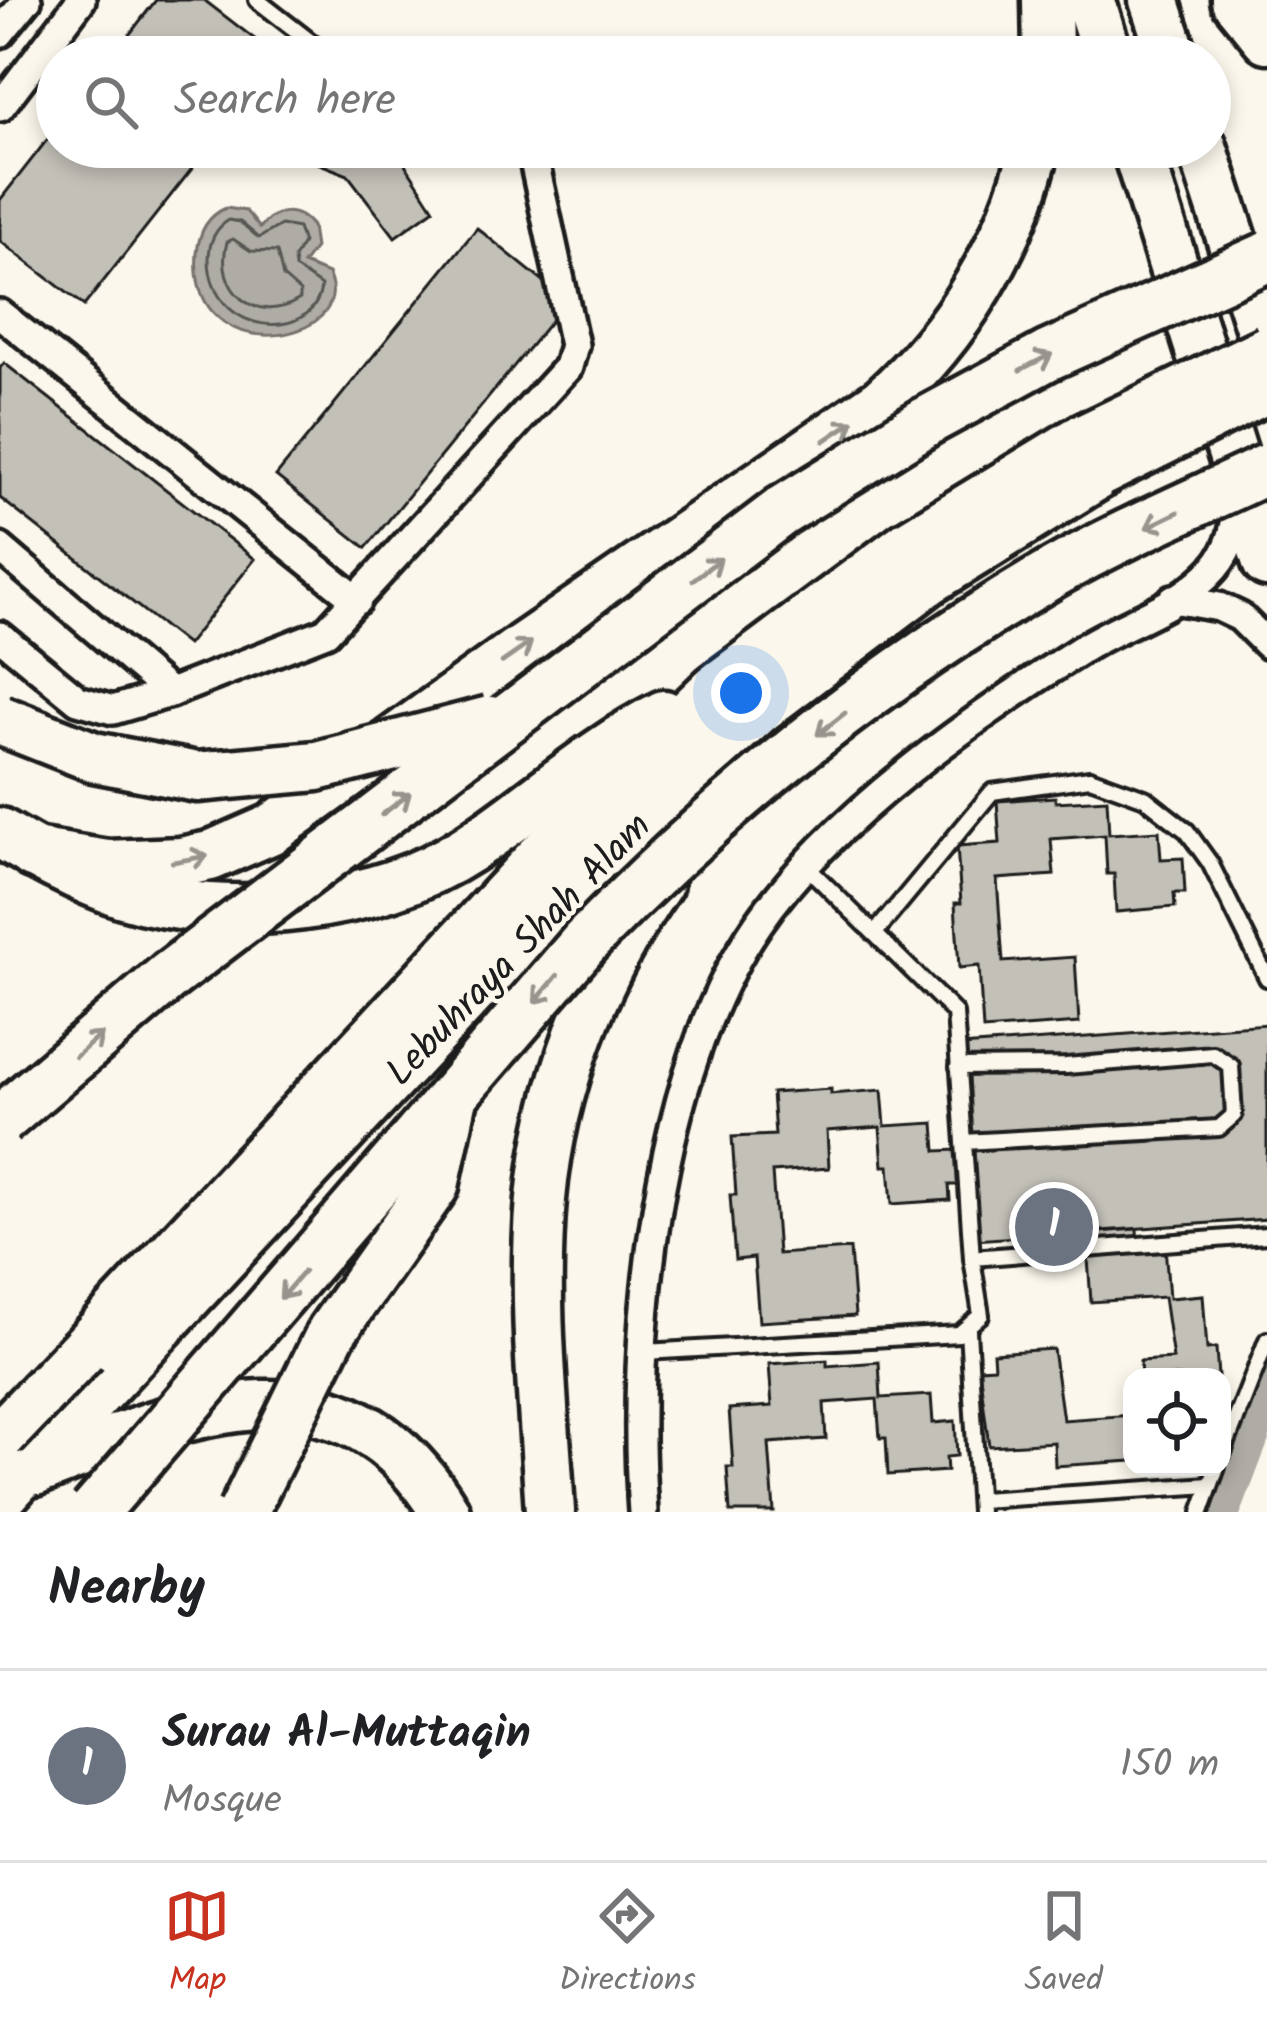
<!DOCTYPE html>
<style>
:root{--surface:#fff;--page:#f2f2f2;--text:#202124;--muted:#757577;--line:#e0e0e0;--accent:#c8321e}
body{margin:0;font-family:Kalam,sans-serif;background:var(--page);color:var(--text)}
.controls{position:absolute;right:36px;bottom:36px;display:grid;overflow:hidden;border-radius:24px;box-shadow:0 6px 18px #0003}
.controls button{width:108px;height:108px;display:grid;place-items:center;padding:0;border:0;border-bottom:3px solid var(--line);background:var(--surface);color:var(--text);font:60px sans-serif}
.you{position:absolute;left:741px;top:693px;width:42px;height:42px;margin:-30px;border:9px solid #fff;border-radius:50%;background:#1a73e8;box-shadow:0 0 0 18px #1a73e833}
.badge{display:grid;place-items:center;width:78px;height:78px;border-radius:50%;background:var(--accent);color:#fff;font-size:39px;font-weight:700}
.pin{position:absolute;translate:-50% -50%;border:6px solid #fff;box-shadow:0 3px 12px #0006}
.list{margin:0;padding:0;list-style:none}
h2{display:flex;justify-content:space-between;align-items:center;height:156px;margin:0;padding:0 48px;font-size:51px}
h2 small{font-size:39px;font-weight:400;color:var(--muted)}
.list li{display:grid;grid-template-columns:78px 1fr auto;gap:36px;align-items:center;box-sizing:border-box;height:192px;padding:0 48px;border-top:3px solid var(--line)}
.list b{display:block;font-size:45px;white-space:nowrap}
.list p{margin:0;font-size:39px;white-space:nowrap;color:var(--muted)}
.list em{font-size:39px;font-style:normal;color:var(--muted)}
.icon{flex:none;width:66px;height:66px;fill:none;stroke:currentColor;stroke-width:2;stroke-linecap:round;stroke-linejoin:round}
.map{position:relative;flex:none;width:1267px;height:1512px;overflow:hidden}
.search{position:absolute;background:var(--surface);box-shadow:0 6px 18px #0003;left:36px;right:36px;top:36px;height:132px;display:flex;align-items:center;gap:30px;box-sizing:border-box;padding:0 42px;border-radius:66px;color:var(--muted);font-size:45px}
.sheet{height:348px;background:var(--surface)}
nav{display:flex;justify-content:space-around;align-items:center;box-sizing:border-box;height:168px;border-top:3px solid var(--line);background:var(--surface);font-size:33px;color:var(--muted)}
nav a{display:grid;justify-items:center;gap:6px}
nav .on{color:var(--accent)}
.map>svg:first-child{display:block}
.water{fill:#afaca5;stroke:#74726e;stroke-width:3}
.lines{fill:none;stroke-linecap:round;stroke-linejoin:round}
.shore{stroke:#575653;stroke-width:3}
.river{stroke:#afaca5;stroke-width:48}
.building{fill:#c3c0b8;stroke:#1c1c1c;stroke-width:3}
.service-casing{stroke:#1c1c1c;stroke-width:22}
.minor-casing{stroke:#1c1c1c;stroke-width:36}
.motorway-casing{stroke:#1c1c1c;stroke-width:57}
.service{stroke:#fbf7ec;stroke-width:14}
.minor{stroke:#fbf7ec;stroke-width:27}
.motorway{stroke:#fbf7ec;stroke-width:48}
.trunk-bridge-casing{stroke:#1c1c1c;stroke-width:54;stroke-linecap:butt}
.motorway-bridge-casing{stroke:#1c1c1c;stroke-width:57;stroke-linecap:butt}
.trunk-bridge{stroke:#fbf7ec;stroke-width:45}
.motorway-bridge{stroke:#fbf7ec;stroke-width:48}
.oneway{stroke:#97948e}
.labels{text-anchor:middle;stroke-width:9;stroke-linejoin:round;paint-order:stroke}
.street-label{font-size:39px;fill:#1c1c1c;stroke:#fbf7ec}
</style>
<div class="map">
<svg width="1267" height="1512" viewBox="0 0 1267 1512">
<rect width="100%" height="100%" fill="#fbf7ec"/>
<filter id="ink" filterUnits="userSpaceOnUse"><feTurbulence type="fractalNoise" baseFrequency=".00833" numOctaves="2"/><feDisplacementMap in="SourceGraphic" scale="24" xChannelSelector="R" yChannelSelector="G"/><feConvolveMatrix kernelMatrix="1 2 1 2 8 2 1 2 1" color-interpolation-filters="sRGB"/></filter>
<g filter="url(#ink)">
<path class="water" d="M226 208 246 211 260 228C274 209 296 206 312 226L315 248 303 264 328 274C362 343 187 375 197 253 199 232 207 216 226 208Z"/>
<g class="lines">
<g class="shore">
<path d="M229 220 240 222 259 238 281 225 298 228 303 243 294 258 295 268 321 286C316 343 210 339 209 259 209 242 214 229 229 220Z"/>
<path d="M233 239 251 251 277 252 283 277 300 292V299C255 327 214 290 227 242Z"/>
</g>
<polyline class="river" points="1216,1512 1267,1378"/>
</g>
<g class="building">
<polygon points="156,0 204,0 278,57 112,57"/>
<polygon points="57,127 57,147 209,147 84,306 0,241 0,200"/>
<polygon points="277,147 394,147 434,209 395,237 348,175"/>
<polygon points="477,228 567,301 366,548 276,476"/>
<polygon points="4,363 255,559 187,645 0,498 0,368"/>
<polygon points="1055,797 1056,802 1107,799 1109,834 1159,831 1161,859 1183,858 1185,893 1174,893 1175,907 1116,912 1114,874 1107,874 1105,835 1051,839 1054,875 997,879 1003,962 1075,957 1079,1023 983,1030 979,966 959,968 955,903 961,903 957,846 1000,843 997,801"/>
<polygon points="1267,1024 1267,1219 975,1240 961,1046"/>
<polygon points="831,1089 831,1094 882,1090 885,1126 934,1123 936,1151 958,1150 961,1185 949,1185 950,1200 892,1204 889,1166 883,1166 880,1127 827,1131 829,1168 772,1172 778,1254 850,1249 855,1316 759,1322 754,1258 735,1260 730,1195 736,1195 732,1137 775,1135 772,1093"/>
<polygon points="1137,1229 1138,1247 1165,1245 1169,1298 1203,1295 1207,1349 1216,1348 1218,1377 1141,1377 1140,1361 1173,1359 1164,1297 1091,1302 1087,1244 1101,1243 1100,1232"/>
<polygon points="1053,1349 1063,1420 1132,1415 1132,1461 1055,1466 1054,1442 989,1446 979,1368 994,1367 993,1353"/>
<polygon points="827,1360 827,1366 879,1362 881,1398 931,1395 933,1423 955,1421 957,1456 946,1457 947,1471 888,1475 886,1438 880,1438 877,1399 824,1403 826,1439 769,1443 774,1512 730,1512 727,1467 733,1467 729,1409 772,1406 769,1364"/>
</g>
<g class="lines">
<g class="service-casing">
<g id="service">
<polyline points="257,0 320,49"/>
<polyline points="875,933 992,792 1090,778 1145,798 1187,831 1210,863 1267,978"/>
<polyline points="958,1067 1066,1066 1213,1054 1231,1066 1234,1115 1219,1128 964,1142"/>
<polyline points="972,1258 1267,1235"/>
<polyline points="968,1330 979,1512"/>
<polyline points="644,1352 959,1334 981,1315 972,1258 955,1013 807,867"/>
<polyline points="1222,1455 1267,1340"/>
<polyline points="980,1500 1210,1485"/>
<polyline points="1201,1512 1217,1467"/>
</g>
</g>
<g class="minor-casing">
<g id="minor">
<polyline points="0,33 27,0"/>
<polyline points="0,107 81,0"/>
<polyline points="0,314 357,600"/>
<polyline points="0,548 170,693"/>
<polyline points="1173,599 1219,607 1240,617 1267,644"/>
<polyline points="0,636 78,700 113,710 170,693 326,632 568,367 574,345 531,147"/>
<path d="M643 1512C630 1335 656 1073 758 924 832 816 972 719 1082 649 1121 624 1173 609 1207 576 1229 555 1235 533 1238 504"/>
</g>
</g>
<g class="motorway-casing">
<g id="motorway">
<polyline points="1047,0 1048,57"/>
<polyline points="1090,0 1108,57"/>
<polyline points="1154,0 1173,57"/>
<polyline points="1236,0 1267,38"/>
<polyline points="1136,147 1267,562"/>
<polyline points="1202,147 1267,348"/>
<path d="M0 833C39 856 80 879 123 893 227 925 377 909 468 849 535 805 592 751 664 715"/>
<path d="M33 853 107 865 181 862 210 856 272 829 523 648 883 401C957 335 1012 244 1035 147"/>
<polyline points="83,1350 538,860 716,688 908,545 1087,436"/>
<path d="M35 1471C181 1412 343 1341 445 1512"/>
<polyline points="19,1477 563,894 670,789 759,709 929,580 1099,474"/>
<path d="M550 1512C544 1409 532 1303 541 1199 551 1089 594 974 658 883"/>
</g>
</g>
<use href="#service" class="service"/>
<use href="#minor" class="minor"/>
<use href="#motorway" class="motorway"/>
<g class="trunk-bridge-casing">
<g id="trunk-bridge">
<polyline points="1087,436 1267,349"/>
<polyline points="1099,474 1267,390"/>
</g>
</g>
<g class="motorway-bridge-casing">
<g id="motorway-bridge">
<polyline points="0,720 94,757 197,777 317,766 490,721"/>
<polyline points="0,1121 170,975 782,511 927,421 1047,356 1267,257"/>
<polyline points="0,1437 83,1350"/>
<polyline points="0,1498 19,1477"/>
<path d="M94 1512 586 941C724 799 882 673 1053 573 1121 534 1196 503 1267 469"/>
<polyline points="243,1512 332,1331 434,1186 452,1102"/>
</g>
</g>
<use href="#trunk-bridge" class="trunk-bridge"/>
<use href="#motorway-bridge" class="motorway-bridge"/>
</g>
<defs><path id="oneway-shaft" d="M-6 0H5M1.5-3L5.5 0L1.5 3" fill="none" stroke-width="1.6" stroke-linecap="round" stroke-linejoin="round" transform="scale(3)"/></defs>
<g class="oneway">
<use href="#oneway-shaft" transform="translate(1036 362) rotate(-27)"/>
<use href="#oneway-shaft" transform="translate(839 431) rotate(-34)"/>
<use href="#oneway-shaft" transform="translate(1162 520) rotate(154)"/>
<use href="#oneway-shaft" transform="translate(707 569) rotate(-37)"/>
<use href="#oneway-shaft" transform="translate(517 652) rotate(-35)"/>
<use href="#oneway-shaft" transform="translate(831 724) rotate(142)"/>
<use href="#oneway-shaft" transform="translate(396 804) rotate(-37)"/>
<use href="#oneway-shaft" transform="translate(190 859) rotate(-10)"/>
<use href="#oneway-shaft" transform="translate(546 989) rotate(130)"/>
<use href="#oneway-shaft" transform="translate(89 1045) rotate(-41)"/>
<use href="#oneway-shaft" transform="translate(292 1285) rotate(131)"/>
</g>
</g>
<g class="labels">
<g class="street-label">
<text transform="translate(517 948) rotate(-46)" y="14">Lebuhraya Shah Alam</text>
</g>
</g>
</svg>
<div class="controls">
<button><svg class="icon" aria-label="locate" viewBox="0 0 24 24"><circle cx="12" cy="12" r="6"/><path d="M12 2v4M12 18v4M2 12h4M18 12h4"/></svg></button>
</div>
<div class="you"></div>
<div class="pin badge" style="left:1054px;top:1227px;background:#6b7280">1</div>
<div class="search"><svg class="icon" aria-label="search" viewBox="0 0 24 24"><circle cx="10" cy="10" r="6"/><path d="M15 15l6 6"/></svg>Search here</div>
</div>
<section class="sheet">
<h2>Nearby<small></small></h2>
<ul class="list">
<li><span class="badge" style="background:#6b7280">1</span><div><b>Surau Al-Muttaqin</b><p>Mosque</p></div><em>150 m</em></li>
</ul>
</section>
<nav>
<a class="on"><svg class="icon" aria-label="map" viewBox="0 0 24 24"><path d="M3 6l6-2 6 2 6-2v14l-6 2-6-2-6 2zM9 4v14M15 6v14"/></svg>Map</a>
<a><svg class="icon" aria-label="directions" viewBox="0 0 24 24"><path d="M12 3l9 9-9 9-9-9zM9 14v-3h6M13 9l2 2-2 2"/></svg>Directions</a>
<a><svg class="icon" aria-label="saved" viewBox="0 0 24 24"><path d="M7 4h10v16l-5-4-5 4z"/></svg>Saved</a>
</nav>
